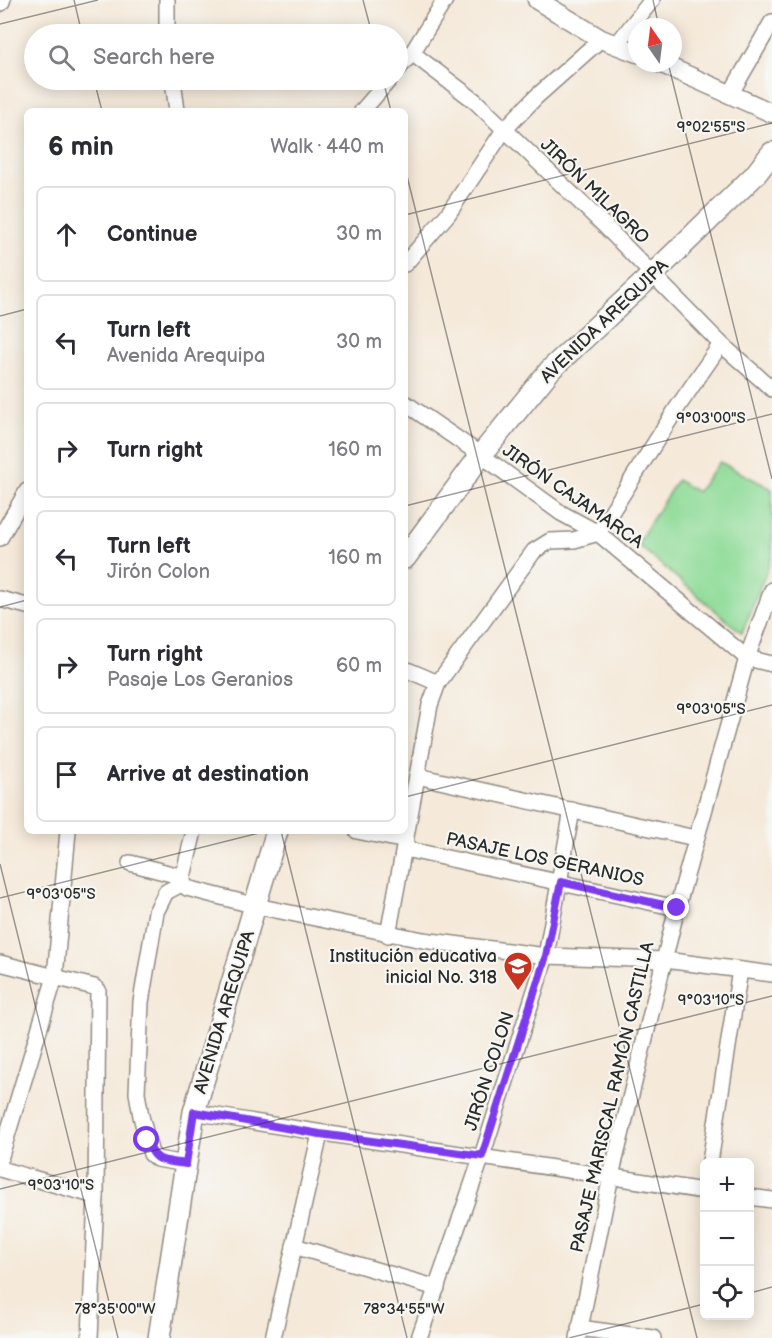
<!DOCTYPE html>
<meta charset="utf-8">
<style>
:root{--surface:#fff;--page:#f2f2f3;--text:#2b2b33;--muted:#7c7c81;--line:#e1e1e2}
body{margin:0;font-family:"Balsamiq Sans",sans-serif;background:var(--page);color:var(--text)}
.controls{position:absolute;right:18px;bottom:18px;display:grid;overflow:hidden;border-radius:9px;box-shadow:0 3px 15px #0003}
.controls button{width:54px;height:54px;display:grid;place-items:center;padding:0;border:0;border-bottom:2px solid var(--line);background:var(--surface);color:var(--text);font:30px sans-serif}
.compass{position:absolute;left:628px;top:18px;width:54px;height:54px;border-radius:50%;background:var(--surface);box-shadow:0 3px 15px #0003;rotate:346deg}
.stop{position:absolute;width:18px;height:18px;margin:-14px;border:4px solid #7c3aed;border-radius:50%;background:#fff}
.stop.end{background:#7c3aed;border-color:#fff;box-shadow:0 2px 6px #0008}
.list{margin:0;padding:0;list-style:none}
h2{display:flex;justify-content:space-between;align-items:center;height:78px;margin:0;padding:0 24px;font-size:26px}
h2 small{font-size:20px;font-weight:400;color:var(--muted)}
.list li{display:grid;grid-template-columns:39px 1fr auto;gap:18px;align-items:center;box-sizing:border-box;height:96px;margin:0 12px 12px;padding:0 12px;border:2px solid var(--line);border-radius:9px}
.list b{display:block;font-size:22px;white-space:nowrap}
.list p{margin:0;font-size:20px;white-space:nowrap;color:var(--muted)}
.list em{font-size:20px;font-style:normal;color:var(--muted)}
.icon{flex:none;width:33px;height:33px;fill:none;stroke:currentColor;stroke-width:2;stroke-linecap:round;stroke-linejoin:round}
.map{position:relative;flex:none;width:772px;height:1338px;overflow:hidden}
.search{position:absolute;background:var(--surface);box-shadow:0 3px 15px #0003;left:24px;top:24px;width:384px;height:66px;display:flex;align-items:center;gap:15px;box-sizing:border-box;padding:0 21px;border-radius:33px;color:var(--muted);font-size:22px}
.panel{position:absolute;background:var(--surface);box-shadow:0 3px 15px #0003;left:24px;top:108px;width:384px;height:726px;border-radius:9px}
.map>svg:first-child{display:block}
.green{fill:#90dc99;stroke:#5e8462;stroke-width:1.5}
.lines{fill:none;stroke-linecap:round;stroke-linejoin:round}
.minor-casing{stroke:#908a82;stroke-width:18}
.tertiary-casing{stroke:#908a82;stroke-width:21}
.secondary-casing{stroke:#908a82;stroke-width:24}
.minor{stroke:#fff;stroke-width:15}
.tertiary{stroke:#fff;stroke-width:18}
.secondary{stroke:#fff;stroke-width:21}
.route{stroke:#7c3aed;stroke-width:8}
.ticks{fill:none;stroke:#2b2b2b;stroke-width:1.5;stroke-opacity:0.45}
.labels{text-anchor:middle;stroke-width:4.5;stroke-linejoin:round;paint-order:stroke}
.street-label{font-size:18px;fill:#2b2b2b;stroke:#f6f6f2}
.poi-label{font-size:18px;fill:#2b2b2b;stroke:#f6f6f2;text-anchor:end}
.ticks-label{font-size:15px;text-anchor:middle;fill:#2b2b2b;stroke:#f6f6f2;stroke-width:4.5;stroke-linejoin:round;paint-order:stroke}
</style>
<div class="map">
<svg width="772" height="1338" viewBox="0 0 772 1338">
<rect width="100%" height="100%" fill="#f6f6f2"/>
<filter id="ink" filterUnits="userSpaceOnUse"><feTurbulence type="fractalNoise" baseFrequency=".0167" numOctaves="2"/><feDisplacementMap in="SourceGraphic" scale="12" xChannelSelector="R" yChannelSelector="G"/><feConvolveMatrix kernelMatrix="1 2 1 2 8 2 1 2 1" color-interpolation-filters="sRGB"/></filter>
<filter id="wash" filterUnits="userSpaceOnUse"><feTurbulence type="fractalNoise" baseFrequency=".008" numOctaves="4" result="noise"/><feDisplacementMap in="SourceGraphic" scale="24" xChannelSelector="R" yChannelSelector="G"/><feGaussianBlur stdDeviation="1.35" result="paint"/><feColorMatrix in="noise" values="0 0 0 0 0 0 0 0 0 0 0 0 0 0 0 0 0 1.4 0 .05"/><feComposite in="paint" operator="in"/></filter>
<g filter="url(#wash)">
<rect width="100%" height="100%" fill="#f5e9d9"/>
<polygon class="green" points="720,462 772,489 772,557 742,633 637,544 677,480 697,492"/>
</g>
<g filter="url(#ink)">
<g class="lines">
<g class="minor-casing">
<g id="minor">
<polyline points="167,0 167,34"/>
<polyline points="617,44 652,0"/>
<polyline points="412,53 475,101 603,224 721,344 772,389"/>
<polyline points="398,69 412,53 445,0"/>
<polyline points="173,80 177,111"/>
<polyline points="731,93 772,22"/>
<polyline points="362,111 389,80"/>
<polyline points="405,264 448,214 504,130 536,97 601,39"/>
<polyline points="405,403 481,455 561,513 598,533 747,658 772,664"/>
<polyline points="0,538 27,491"/>
<polyline points="0,599 27,606"/>
<polyline points="405,669 438,683"/>
<polyline points="417,776 695,838"/>
<polyline points="194,831 183,877 183,883 187,888 256,906 423,940 546,956 665,960 772,974"/>
<polyline points="357,831 406,841"/>
<polyline points="405,849 677,908"/>
<polyline points="130,863 183,877"/>
<polyline points="183,883 166,892 156,912 141,1002 137,1093 141,1116 151,1154 157,1159 186,1164"/>
<polyline points="388,935 430,705 438,683 534,551 550,541 574,540 598,533 677,408 721,344"/>
<polyline points="0,963 94,987 98,990 96,1196 90,1338"/>
<path d="M194 1112C364 1141 534 1164 704 1191"/>
<polyline points="0,1159 55,977 68,831"/>
<polyline points="710,1162 740,970"/>
<polyline points="0,1169 96,1196"/>
<polyline points="750,1197 772,1200"/>
<polyline points="294,1246 437,1288"/>
<polyline points="579,1328 653,1338"/>
<polyline points="273,1338 320,1134"/>
<polyline points="419,1338 482,1156 546,956 572,810"/>
<polyline points="578,1338 611,1176 677,908 747,658 772,590"/>
</g>
</g>
<g class="tertiary-casing">
<g id="tertiary">
<polyline points="537,0 601,39 637,53"/>
<polyline points="0,2 1,0"/>
<polyline points="660,63 772,113"/>
</g>
</g>
<g class="secondary-casing">
<g id="secondary">
<polyline points="405,558 481,455 551,369 652,275 755,175 772,153"/>
<polyline points="159,1338 194,1112 277,831"/>
</g>
</g>
<use href="#minor" class="minor"/>
<use href="#tertiary" class="tertiary"/>
<use href="#secondary" class="secondary"/>
</g>
</g>
<g class="lines" filter="url(#ink)">
<path class="route" d="M147 1140C155 1164 163 1160 186 1164L194 1112 320 1134 482 1156 546 956 561 882 677 908"/>
</g>
<path class="ticks" d="M74 0 82 34M363 0 372 34M653 0 659 27M0 24 98 0M668 63 772 479M94 80 102 111M383 80 391 111M405 168 697 1338M405 215 772 123M0 316 27 309M405 506 772 414M0 607 27 600M405 797 772 705M281 831 407 1338M0 864 118 1338M0 898 267 831M0 1189 772 996M750 1293 772 1287M569 1338 704 1304"/>
<defs>
<g id="school-pin" transform="scale(1.5)"><path d="M0 17L-7.5 6A9.5 9.5 0 1 1 7.5 6Z" fill="#c8321e" stroke="#f6f6f2"/><path d="M0-5L7-2L0 1L-7-2ZM-4 1L0 2.5L4 1V4Q0 6-4 4Z" fill="#fff"/></g>
</defs>
<g fill-rule="evenodd">
<use href="#school-pin" x="518" y="966"/>
</g>
<g class="labels">
<g class="street-label">
<text transform="translate(595 191) rotate(44)" y="6">JIRÓN MILAGRO</text>
<text transform="translate(604 321) rotate(-44)" y="6">AVENIDA AREQUIPA</text>
<text transform="translate(573 496) rotate(35)" y="6">JIRÓN CAJAMARCA</text>
<text transform="translate(545 859) rotate(12)" y="6">PASAJE LOS GERANIOS</text>
<text transform="translate(224 1012) rotate(-73)" y="6">AVENIDA AREQUIPA</text>
<text transform="translate(489 1071) rotate(-72)" y="6">JIRÓN COLON</text>
<text transform="translate(612 1097) rotate(-77)" y="6">PASAJE MARISCAL RAMÓN CASTILLA</text>
</g>
<g class="poi-label">
<text x="497" y="962">Institución educativa<tspan x="497" dy="21">inicial No. 318</tspan></text>
</g>
</g>
<g class="ticks-label">
<text x="711" y="132">9°02'55"S</text>
<text x="711" y="423">9°03'00"S</text>
<text x="711" y="714">9°03'05"S</text>
<text x="61" y="899">9°03'05"S</text>
<text x="711" y="1005">9°03'10"S</text>
<text x="61" y="1190">9°03'10"S</text>
<text x="115" y="1314">78°35'00"W</text>
<text x="404" y="1314">78°34'55"W</text>
</g>
</svg>
<div class="controls">
<button>+</button>
<button>−</button>
<button><svg class="icon" aria-label="locate" viewBox="0 0 24 24"><circle cx="12" cy="12" r="6"/><path d="M12 2v4M12 18v4M2 12h4M18 12h4"/></svg></button>
</div>
<svg class="compass" viewBox="-18 -18 36 36"><path d="M0-13l5 13h-10z" fill="#e53935"/><path d="M0 13l5-13h-10z" fill="#7c7c81"/></svg>
<div class="stop" style="left:147px;top:1140px"></div>
<div class="stop end" style="left:677px;top:908px"></div>
<div class="search"><svg class="icon" aria-label="search" viewBox="0 0 24 24"><circle cx="10" cy="10" r="6"/><path d="M15 15l6 6"/></svg>Search here</div>
<section class="panel">
<h2>6 min<small>Walk · 440 m</small></h2>
<ul class="list">
<li><svg class="icon" aria-label="ahead" viewBox="0 0 24 24"><path d="M12 20V5M6 11l6-6 6 6"/></svg><div><b>Continue</b></div><em>30 m</em></li>
<li><svg class="icon" aria-label="left" viewBox="0 0 24 24"><path d="M17 20v-9H6M10 6l-5 5 5 5"/></svg><div><b>Turn left</b><p>Avenida Arequipa</p></div><em>30 m</em></li>
<li><svg class="icon" aria-label="right" viewBox="0 0 24 24"><path d="M7 20v-9h11M14 6l5 5-5 5"/></svg><div><b>Turn right</b></div><em>160 m</em></li>
<li><svg class="icon" aria-label="left" viewBox="0 0 24 24"><path d="M17 20v-9H6M10 6l-5 5 5 5"/></svg><div><b>Turn left</b><p>Jirón Colon</p></div><em>160 m</em></li>
<li><svg class="icon" aria-label="right" viewBox="0 0 24 24"><path d="M7 20v-9h11M14 6l5 5-5 5"/></svg><div><b>Turn right</b><p>Pasaje Los Geranios</p></div><em>60 m</em></li>
<li><svg class="icon" aria-label="arrive" viewBox="0 0 24 24"><path d="M6 21V4h12l-3 4 3 4H6"/></svg><div><b>Arrive at destination</b></div></li>
</ul>
</section>
</div>
